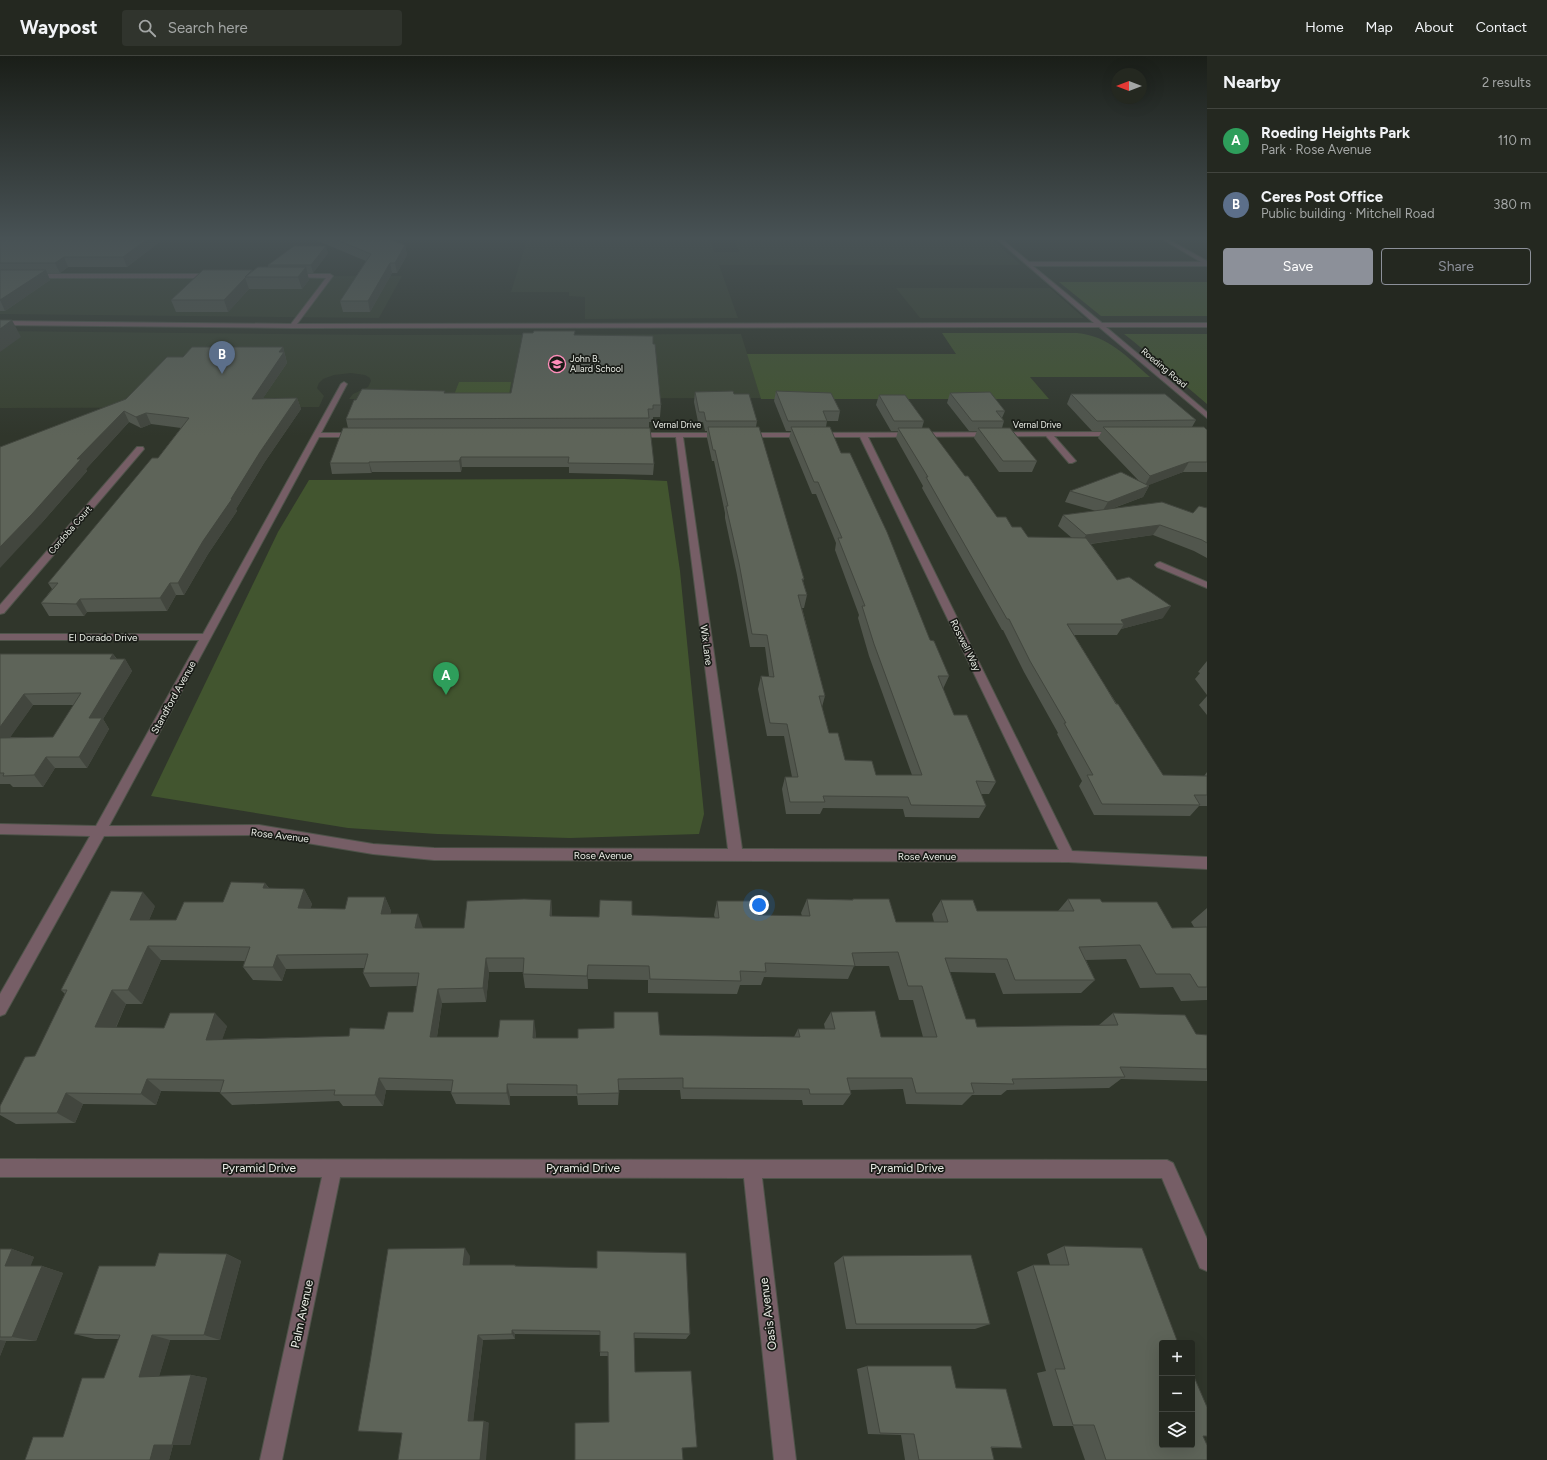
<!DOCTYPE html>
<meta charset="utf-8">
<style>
:root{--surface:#242820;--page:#30342d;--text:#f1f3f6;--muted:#a3a6a5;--line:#41443e;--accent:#8c9099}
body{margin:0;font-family:Figtree,sans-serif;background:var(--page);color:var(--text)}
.controls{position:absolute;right:12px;bottom:12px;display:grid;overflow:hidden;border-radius:4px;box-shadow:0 4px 16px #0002}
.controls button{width:36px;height:36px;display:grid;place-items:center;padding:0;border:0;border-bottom:1px solid var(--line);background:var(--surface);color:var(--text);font:20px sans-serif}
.compass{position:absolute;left:1111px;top:12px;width:36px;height:36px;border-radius:50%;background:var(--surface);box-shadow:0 4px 16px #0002;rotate:270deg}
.you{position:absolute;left:759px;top:849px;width:14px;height:14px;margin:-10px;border:3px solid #fff;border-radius:50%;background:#1a73e8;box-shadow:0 0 0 6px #1a73e833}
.badge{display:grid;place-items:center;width:26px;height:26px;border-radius:50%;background:var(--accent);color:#fff;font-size:13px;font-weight:700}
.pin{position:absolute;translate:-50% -33px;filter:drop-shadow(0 1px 2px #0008)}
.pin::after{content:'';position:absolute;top:21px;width:14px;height:12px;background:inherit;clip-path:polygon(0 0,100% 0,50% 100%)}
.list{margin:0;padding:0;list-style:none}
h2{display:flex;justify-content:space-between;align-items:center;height:52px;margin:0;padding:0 16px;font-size:17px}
h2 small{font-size:13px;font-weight:400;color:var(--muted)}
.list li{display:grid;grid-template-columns:26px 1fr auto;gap:12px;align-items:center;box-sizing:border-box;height:64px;padding:0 16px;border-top:1px solid var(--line)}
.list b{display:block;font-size:15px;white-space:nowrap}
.list p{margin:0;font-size:13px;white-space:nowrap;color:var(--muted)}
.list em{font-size:13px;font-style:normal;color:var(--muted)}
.actions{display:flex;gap:8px;padding:12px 16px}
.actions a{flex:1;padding:9px 0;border:1px solid var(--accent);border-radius:4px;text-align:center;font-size:14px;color:var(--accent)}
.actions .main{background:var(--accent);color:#fff}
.icon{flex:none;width:22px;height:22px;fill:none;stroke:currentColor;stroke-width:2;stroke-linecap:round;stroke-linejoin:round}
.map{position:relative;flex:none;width:1207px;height:1404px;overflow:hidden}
header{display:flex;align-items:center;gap:24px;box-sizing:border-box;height:56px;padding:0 20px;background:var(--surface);border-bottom:1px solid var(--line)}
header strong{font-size:19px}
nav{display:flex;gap:22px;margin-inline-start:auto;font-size:14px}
.search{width:280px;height:36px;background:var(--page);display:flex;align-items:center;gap:10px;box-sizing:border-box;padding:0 14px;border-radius:4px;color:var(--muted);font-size:15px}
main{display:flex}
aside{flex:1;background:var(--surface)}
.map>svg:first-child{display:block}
.built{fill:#384130}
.green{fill:#42552f}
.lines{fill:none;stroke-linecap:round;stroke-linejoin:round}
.minor-casing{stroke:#4e5349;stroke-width:2}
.minor{fill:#765e66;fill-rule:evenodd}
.wall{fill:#51564d;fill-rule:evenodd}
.shaded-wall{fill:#42463e}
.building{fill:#5e6459;stroke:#42463e;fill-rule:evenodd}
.labels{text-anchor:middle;stroke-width:3.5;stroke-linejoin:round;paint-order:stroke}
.far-poi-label{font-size:9px;fill:#eaede6;stroke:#191c17;text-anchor:start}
.far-street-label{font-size:9px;fill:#eaede6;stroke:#191c17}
.street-label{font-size:10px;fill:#eaede6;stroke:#191c17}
.near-street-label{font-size:12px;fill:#eaede6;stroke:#191c17}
</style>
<header>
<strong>Waypost</strong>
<div class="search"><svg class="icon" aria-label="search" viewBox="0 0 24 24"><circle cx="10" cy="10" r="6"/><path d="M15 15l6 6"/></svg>Search here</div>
<nav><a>Home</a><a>Map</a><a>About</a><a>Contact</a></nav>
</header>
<main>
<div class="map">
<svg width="1207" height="1404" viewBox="0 0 1207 1404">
<rect width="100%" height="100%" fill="#30362b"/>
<g class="built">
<polygon points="527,184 710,184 714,196 739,196 735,184 993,184 1021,209 719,209 738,262 585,263 585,241 569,240 569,236 511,236"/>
<polygon points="402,220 379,262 0,258 0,221"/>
<polygon points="896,232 1050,232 1084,262 920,262"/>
<polygon points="0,275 379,279 741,278 761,342 349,343 353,338 368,331 371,325 370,322 365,319 351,317 334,319 323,323 319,327 317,332 324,340 319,351 0,352"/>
</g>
<g class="green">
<polygon points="1059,226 1207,226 1207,260 1101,260"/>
<path d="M942 277H1077C1109 280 1127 301 1150 321H1030L1049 343H761L747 298H956Z"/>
<polygon points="1124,278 1207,278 1207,348 1133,285"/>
<polygon points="459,326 511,326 509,339 454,339"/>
<polygon points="624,423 667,425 680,515 704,758 699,778 570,782 437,778 348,772 151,740 278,476 309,424"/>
</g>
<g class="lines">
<g class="minor-casing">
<g id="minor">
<polygon points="998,184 1003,184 1029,206 1201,206 1164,184 1169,184 1207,205 1207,210 1033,210 1102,267 1207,267 1207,271 1106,271 1207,356 1207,362 1099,271 293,272 0,269 0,265 291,268 326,222 291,221 291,219 293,218 330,218 333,220 297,268 1094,267"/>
<polygon points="0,218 213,218 216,220 213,222 0,222"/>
<polygon points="344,326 347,328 321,377 357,377 361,379 357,381 319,381 109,770 259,769 373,788 434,792 728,793 676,381 635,381 631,379 635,377 726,377 726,381 683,381 742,793 1059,794 860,381 745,381 741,379 745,377 1115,376 1118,376 1118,380 1054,380 1076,405 1072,407 1069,407 1046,380 868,381 1072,795 1207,801 1207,813 1068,806 434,804 373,798 259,779 104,780 5,958 0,960 0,938 90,780 0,778 0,768 96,770 199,584 0,584 0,578 203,578 341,328"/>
<polygon points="137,391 143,391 144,393 4,557 0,558 0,549"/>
<polygon points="1160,506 1207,526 1207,532 1157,511 1155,509 1157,507"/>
<polygon points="0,1103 1167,1104 1173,1107 1207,1183 1207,1215 1200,1212 1162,1122 762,1122 796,1404 774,1404 744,1122 340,1121 282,1404 260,1404 322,1121 0,1121"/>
</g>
</g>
<use href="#minor" class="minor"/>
</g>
<g class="wall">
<polygon points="0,184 162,184 127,211 68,211 60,217 47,217 50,224 5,255 0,255"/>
<polygon points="318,184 391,184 405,189 407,199 397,217 392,217 370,256 343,256 340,245 366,205 318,185"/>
<polygon points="328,197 313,217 307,217 309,224 302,233 249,233 228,256 176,256 171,244 252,214 253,215 268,211 268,209"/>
<polygon points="575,279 661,349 660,361 653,361 653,366 649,366 649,372 654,408 653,419 569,417 569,411 462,411 461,416 372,416 371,417 332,418 330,407 348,372 346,363 445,337 511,337"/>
<polygon points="283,291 287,307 263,342 297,342 301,353 264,407 236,453 237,455 208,498 184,539 176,539 167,555 87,556 84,560 49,560 41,547 52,533 48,527 158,402 181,372 151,368 141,372 129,366 86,413 87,415 39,470 126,343 183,301"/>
<polygon points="776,335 840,355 838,365 827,365 826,371 841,397 930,584 949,620 943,633 954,659 996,726 989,738 981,738 986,750 979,762 905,761 903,753 823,752 820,758 786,758 782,733 785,721 792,721 784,680 767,680 758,633 761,620 769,620 765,591 750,591 737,519 725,462 725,457 714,405 712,405 707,382 707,375 705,375 703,366 698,366 694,346 695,336 734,338 757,365 756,371 804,523 803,525 807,539 804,552 802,552 825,640 822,651 829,677 845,704 876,719 912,719 869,600 858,562 859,559 835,494 836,487 816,438 812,438 789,382 791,375 786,375 774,345"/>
<polygon points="950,337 1005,355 1002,362 1004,365 1002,372 1037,405 1032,416 999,416 974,382 977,375 969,375 947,347"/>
<polygon points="1071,338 1196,364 1192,371 1207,374 1207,416 1183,416 1148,429 1149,430 1143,441 1111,453 1193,457 1207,452 1207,502 1194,495 1153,479 1091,488 1117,524 1163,562 1121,573 1117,579 1074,579 1104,628 1163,719 1204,720 1207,716 1207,750 1199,750 1190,760 1094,759 1079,730 1082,725 1057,678 1058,677 1024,616 1003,574 1002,574 922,432 923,430 896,382 898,375 891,375 876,349 879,339 924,365 922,372 965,420 997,461 1028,481 1072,482 1058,470 1063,459 1096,455 1065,446 1070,435 1139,425 1098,382 1102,375 1092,375 1067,348"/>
<path d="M0 598H113L117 603H125L132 615 103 663 109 673 87 712H55L43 731H13L10 728H0ZM33 649H74L53 681H10Z"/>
<polygon points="1207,605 1207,639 1195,623 1200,617 1198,616"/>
<polygon points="1207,640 1207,659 1199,649"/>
<path d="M265 827 269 832 304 833 312 848 310 853H345L385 841 391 855 390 858 423 872H464L551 844 552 860 599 861 632 859 715 862 714 859 717 845 758 859 802 860 801 857 807 843 852 844 853 843 896 866H934L932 858 941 844 977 855H1058L1068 843 1102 846 1172 872 1194 871 1191 866 1207 852V944L1181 945 1173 931 1140 932 1126 903 1086 904 1095 924 1081 937 1003 938 995 917 950 916 966 963 977 971 1099 969 1113 957 1196 978 1207 979V1025L1121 1023 1109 1032 1007 1034 1001 1039H972L962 1049 906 1048 903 1033 850 1034 851 1038 843 1049H803L802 1044 681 1043 680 1034H619L618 1049H578L577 1040H510V1049L456 1048 451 1037V1035L386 1034 383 1050H343L339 1045 232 1049 220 1037V1036L161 1035 156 1049 83 1048 75 1067 16 1068 0 1059V1057L35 1000 65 938 61 934 155 850 149 864H176L223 846ZM161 904 245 905 243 911 253 924 282 925 286 913 364 912 363 917 370 931 417 930 413 956 384 973 349 980 222 983 227 970 164 972H116L126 948H142ZM854 910H889L899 944H913L923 981H881L831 956 824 968 825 973H798L794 981 660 979 614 956V972L578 982H536V977L498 981H437L442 947 486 946 489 916H523V918L525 932 588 933V923L648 924V937L737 938 740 929H761L764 921 848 923Z"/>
<polygon points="1064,1190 1203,1380 1207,1404 1085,1404 1073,1370 1053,1370 1037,1317 1046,1315 1017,1216 1033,1209 1050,1209 1047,1198"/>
<polygon points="0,1193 12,1193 34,1201 30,1210 42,1210 63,1217 36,1285 6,1285 0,1300"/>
<polygon points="227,1198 241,1205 220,1284 170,1284 159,1320 191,1319 207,1322 190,1389 173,1389 169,1404 63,1381 104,1322 119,1283 95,1283 74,1278 155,1210"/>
<polygon points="470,1200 469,1209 515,1209 516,1210 690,1278 686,1283 634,1282 609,1366 608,1300 600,1300 600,1279 515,1278 515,1283 483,1284 473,1365 484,1365 489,1367 402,1377 358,1375"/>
<polygon points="843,1200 990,1268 975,1273 846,1273 834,1207"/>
<polygon points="867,1310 956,1332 1022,1392 991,1392 994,1404 905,1404 901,1379 868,1378 857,1313"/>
</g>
<g class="shaded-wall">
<polygon points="146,184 162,184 127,211 123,201"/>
<polygon points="405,189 407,199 397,217 395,207"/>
<polygon points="326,190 328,197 313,217 311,209"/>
<polygon points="64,201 68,211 60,217 55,207"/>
<polygon points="390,207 392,217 370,256 368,245"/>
<polygon points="306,211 309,224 302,233 298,221"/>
<polygon points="46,214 50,224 5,255 0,244"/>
<polygon points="245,222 249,233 228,256 224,244"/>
<polygon points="12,264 21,281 0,296 0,273"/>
<polygon points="283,291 287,307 255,354 252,343 279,296"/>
<polygon points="297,342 301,353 264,407 236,453 237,455 208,498 184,539 178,527 203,485 260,396"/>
<polygon points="124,355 129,366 86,413 87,415 39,470 0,512 0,491 77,403"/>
<polygon points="146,357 151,368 141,372 136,361"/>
<polygon points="461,401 462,411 461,416 459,405"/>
<polygon points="369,406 372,416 371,417 369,407"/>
<polygon points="1189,406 1183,416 1144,431 1150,420"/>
<polygon points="1149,430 1143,441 1102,456 1108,446"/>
<polygon points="1160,469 1153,479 1081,489 1086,479"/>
<polygon points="170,527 176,539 167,555 160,542"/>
<polygon points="80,543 87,556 84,560 76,548"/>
<polygon points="1171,550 1163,562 1121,573 1124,568 1121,564"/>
<polygon points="113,598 120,609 110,603"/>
<polygon points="125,603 132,615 103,663 109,673 87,712 79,701 89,662"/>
<polygon points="24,638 33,649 2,693 0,691 0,671"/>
<polygon points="46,701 55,712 43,731 34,719"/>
<polygon points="265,827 274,841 263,832"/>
<polygon points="304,833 312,848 306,867 298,852"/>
<polygon points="143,836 155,850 143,878 130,864"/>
<polygon points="385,841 391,855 387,873 381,858"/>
<polygon points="551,844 552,858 551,875 550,860"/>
<polygon points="418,858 423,872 415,872"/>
<polygon points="148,890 161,904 142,948 128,934"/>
<polygon points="277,899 286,913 282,925 273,911"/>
<polygon points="486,902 489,916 486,946 483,932"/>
<polygon points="588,909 588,933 587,920"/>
<polygon points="438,933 442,947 435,993 430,981"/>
<polygon points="112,934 126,948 110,984 95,971"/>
<polygon points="215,957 227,970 218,996 206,984"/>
<polygon points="534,964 536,977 535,994 533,982"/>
<polygon points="379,1022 386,1034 383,1050 375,1039"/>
<polygon points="147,1023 161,1035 156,1049 141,1038"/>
<polygon points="507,1028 510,1040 510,1049 507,1037"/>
<polygon points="66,1037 83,1048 75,1067 57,1057"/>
<polygon points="465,1192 470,1200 469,1216 463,1209"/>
<polygon points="12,1193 34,1201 28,1217 5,1210"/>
<polygon points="227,1198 241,1205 220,1284 204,1279"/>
<polygon points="42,1210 63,1217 36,1285 12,1281"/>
<polygon points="512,1274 515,1278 515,1283 512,1278"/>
<polygon points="152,1279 170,1284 158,1324 139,1321"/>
<polygon points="478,1279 483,1284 473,1367 468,1365"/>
<polygon points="0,1284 6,1285 0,1300"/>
<polygon points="191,1319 207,1322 190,1389 172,1389"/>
<polygon points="484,1365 489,1367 486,1404 480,1404"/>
<polygon points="154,1389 173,1389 169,1404 150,1404"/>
</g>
<g class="building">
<polygon points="0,184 146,184 123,201 64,201 55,207 0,207"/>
<polygon points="337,184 391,184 405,189 395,207 390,207 368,245 340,245 371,198"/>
<polygon points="294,190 326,190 311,209 268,209"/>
<polygon points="258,211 306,211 298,221 245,221"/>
<polygon points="0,214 46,214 0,244"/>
<polygon points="203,214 252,214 245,221 246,221 224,244 171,244"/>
<polygon points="0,264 12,264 0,273"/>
<polygon points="534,275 575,275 574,279 653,280 653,288 655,288 661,349 653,349 653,353 648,353 649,362 346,363 354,344 356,344 362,333 445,335 444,337 511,337 523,277 533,277"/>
<polygon points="192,291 283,291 279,296 284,296 252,343 297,342 260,396 231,443 232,443 203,485 178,527 170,527 160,542 80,543 76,548 41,547 58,527 48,527 152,402 158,402 189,362 146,357 136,361 124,355 77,403 81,403 32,458 0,491 0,391 126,343 167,301 183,301"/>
<polygon points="733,335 734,338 749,338 757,365 706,365 704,356 699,356 695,336"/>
<polygon points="776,335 831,337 840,355 823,355 827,365 788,365"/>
<polygon points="990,336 1005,355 996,355 1004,365 972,365 950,337"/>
<polygon points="1071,338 1165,338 1196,364 1097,365"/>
<polygon points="879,339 905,339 924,365 894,365"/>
<polygon points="708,371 759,371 804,523 802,523 807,539 798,539 825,640 819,640 829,677 838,677 845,704 872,705 876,719 922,719 874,588 862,550 865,550 838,482 842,482 818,426 814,426 791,371 830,371 841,397 850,397 887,476 930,584 934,585 949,620 938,620 954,659 967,659 996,726 976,725 986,750 911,749 908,741 823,740 825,746 790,746 785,721 798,721 787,668 770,667 761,620 774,621 767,579 752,578 739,507 726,450 728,450 715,394 713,394"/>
<polygon points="1103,371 1204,371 1207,374 1207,406 1189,406 1150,420"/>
<polygon points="343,372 650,372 654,408 568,407 569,401 461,401 459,405 369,406 369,407 330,407"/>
<polygon points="898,372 929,372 965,420 968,420 997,461 1006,461 1012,471 1021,471 1028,481 1086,482 1117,524 1129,521 1171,550 1121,564 1124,568 1067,568 1104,628 1116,648 1118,648 1163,719 1207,720 1207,739 1194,739 1200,749 1102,748 1087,719 1093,719 1064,667 1066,667 1030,605 1009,563 1007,563 926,421 928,421"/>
<polygon points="978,372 1010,372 1037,405 1003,405"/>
<polygon points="1121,416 1149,430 1108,446 1070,435"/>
<polygon points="1162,446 1193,457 1199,450 1207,452 1207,487 1202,484 1160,469 1086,479 1063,459"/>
<polygon points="0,598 113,598 110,603 125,603 89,662 102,662 79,701 46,701 34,719 3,720 4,717 0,717 0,682 53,681 81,637 24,638 0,671"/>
<path d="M231 826 265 827 263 832 304 833 298 852 345 853 348 841H385L381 858H418L415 872H464L467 845 524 843 551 844 550 860 599 861 600 844 632 845V859L719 862 717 845H756L758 859 810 860 807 843 853 844V843H889L896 866H948L941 844H973L977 855H1074L1068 843H1100L1102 846H1157L1172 872 1207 871V931H1198L1190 918H1156L1140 889 1079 891 1095 924H1015L1007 903 945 902 966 963H975L977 971 1118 969 1113 957 1185 959 1196 978 1207 979V1013L1120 1011 1125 1021 1012 1023 1014 1028 971 1027 974 1037H916L912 1022H847L851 1038H810L809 1033 683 1032V1022L618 1023 619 1037 577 1038V1029L507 1028V1037H451L453 1024 379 1022 375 1039H334L335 1034 220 1037 224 1024 147 1023 141 1038 66 1037 57 1057H0V1050L25 1001 35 1000 67 934H61L111 835 143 836 130 864H176L184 846H223ZM148 890 250 891 243 911H273L277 899 368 898 363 917H419L413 956H388L384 973 350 972 349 980 206 984 215 957H170L164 972 95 971 112 934H128ZM898 896 908 930H922L937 981H881L875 955 831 956 835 973H798L800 981 660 979 658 956H614V972L578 973V982H533L534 964H500L498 981H430L438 933 483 932 486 902H524L523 918 587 920 588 909 649 910 650 923 741 925 740 915 766 916 765 907 855 910 852 897Z"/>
<polygon points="1064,1190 1142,1192 1178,1287 1162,1287 1162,1389 1192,1389 1192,1316 1207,1351 1207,1380 1203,1380 1207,1389 1207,1404 1106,1404 1094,1369 1073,1369 1055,1313 1065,1313 1033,1209 1069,1209"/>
<polygon points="465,1192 463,1209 515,1209 515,1210 597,1212 597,1195 686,1197 690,1278 634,1277 635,1316 691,1315 697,1391 682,1392 683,1404 575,1404 575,1367 609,1366 608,1296 600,1296 600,1275 512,1274 512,1278 478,1279 468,1365 484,1365 480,1404 398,1404 402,1377 358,1375 370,1306 388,1193"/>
<polygon points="0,1193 12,1193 5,1210 42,1210 12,1281 0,1281"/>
<polygon points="159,1197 227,1198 204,1279 152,1279 139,1321 191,1319 172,1389 154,1389 150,1404 25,1404 33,1381 63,1381 82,1322 104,1322 120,1279 74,1278 99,1210 155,1210"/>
<polygon points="971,1199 990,1268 856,1268 843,1200"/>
<polygon points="867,1310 951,1310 956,1332 1006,1333 1022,1392 991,1391 994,1404 919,1404 914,1378 880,1377"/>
</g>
<linearGradient id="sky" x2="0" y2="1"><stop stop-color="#1a1e18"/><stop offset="0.48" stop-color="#485255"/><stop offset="1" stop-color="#485255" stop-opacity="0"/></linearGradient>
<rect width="1207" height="380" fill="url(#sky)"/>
<defs>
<g id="school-ring" transform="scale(0.9)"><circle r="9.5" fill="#191c17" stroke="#ff8eba" stroke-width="1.5"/><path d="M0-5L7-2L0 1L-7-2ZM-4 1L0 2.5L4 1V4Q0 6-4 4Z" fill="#ff8eba"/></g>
</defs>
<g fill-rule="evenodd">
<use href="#school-ring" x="557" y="308"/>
</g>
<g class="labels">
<g class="far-poi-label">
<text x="570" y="306">John B.<tspan x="570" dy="10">Allard School</tspan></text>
</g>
<g class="far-street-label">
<text transform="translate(1164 312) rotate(40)" y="3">Roeding Road</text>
<text x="677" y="372">Vernal Drive</text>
<text x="1037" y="372">Vernal Drive</text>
<text transform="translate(70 474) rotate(-49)" y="3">Cordoba Court</text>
</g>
<g class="street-label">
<text x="103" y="585">El Dorado Drive</text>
<text transform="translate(707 589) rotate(82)" y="4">Wix Lane</text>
<text transform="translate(966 589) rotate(64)" y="4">Roswell Way</text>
<text transform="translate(173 641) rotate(-61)" y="4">Standford Avenue</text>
<text transform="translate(280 779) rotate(7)" y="4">Rose Avenue</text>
<text x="603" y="803">Rose Avenue</text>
<text x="927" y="804">Rose Avenue</text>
</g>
<g class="near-street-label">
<text x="259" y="1116">Pyramid Drive</text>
<text x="583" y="1116">Pyramid Drive</text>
<text x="907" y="1116">Pyramid Drive</text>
<text transform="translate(302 1258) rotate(-78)" y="4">Palm Avenue</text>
<text transform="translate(768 1258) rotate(-97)" y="4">Oasis Avenue</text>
</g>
</g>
</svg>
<div class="controls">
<button>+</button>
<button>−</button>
<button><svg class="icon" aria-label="layers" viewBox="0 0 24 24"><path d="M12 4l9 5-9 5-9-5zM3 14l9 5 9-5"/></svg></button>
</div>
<svg class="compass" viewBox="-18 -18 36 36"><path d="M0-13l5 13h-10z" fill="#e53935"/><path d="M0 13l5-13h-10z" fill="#a3a6a5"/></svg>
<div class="you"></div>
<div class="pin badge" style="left:446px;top:639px;background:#2e9e5b">A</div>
<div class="pin badge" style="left:222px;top:318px;background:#5c6f8a">B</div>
</div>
<aside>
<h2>Nearby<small>2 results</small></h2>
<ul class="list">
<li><span class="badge" style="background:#2e9e5b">A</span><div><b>Roeding Heights Park</b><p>Park · Rose Avenue</p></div><em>110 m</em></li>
<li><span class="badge" style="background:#5c6f8a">B</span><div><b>Ceres Post Office</b><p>Public building · Mitchell Road</p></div><em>380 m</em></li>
</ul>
<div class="actions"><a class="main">Save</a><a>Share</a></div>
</aside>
</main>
